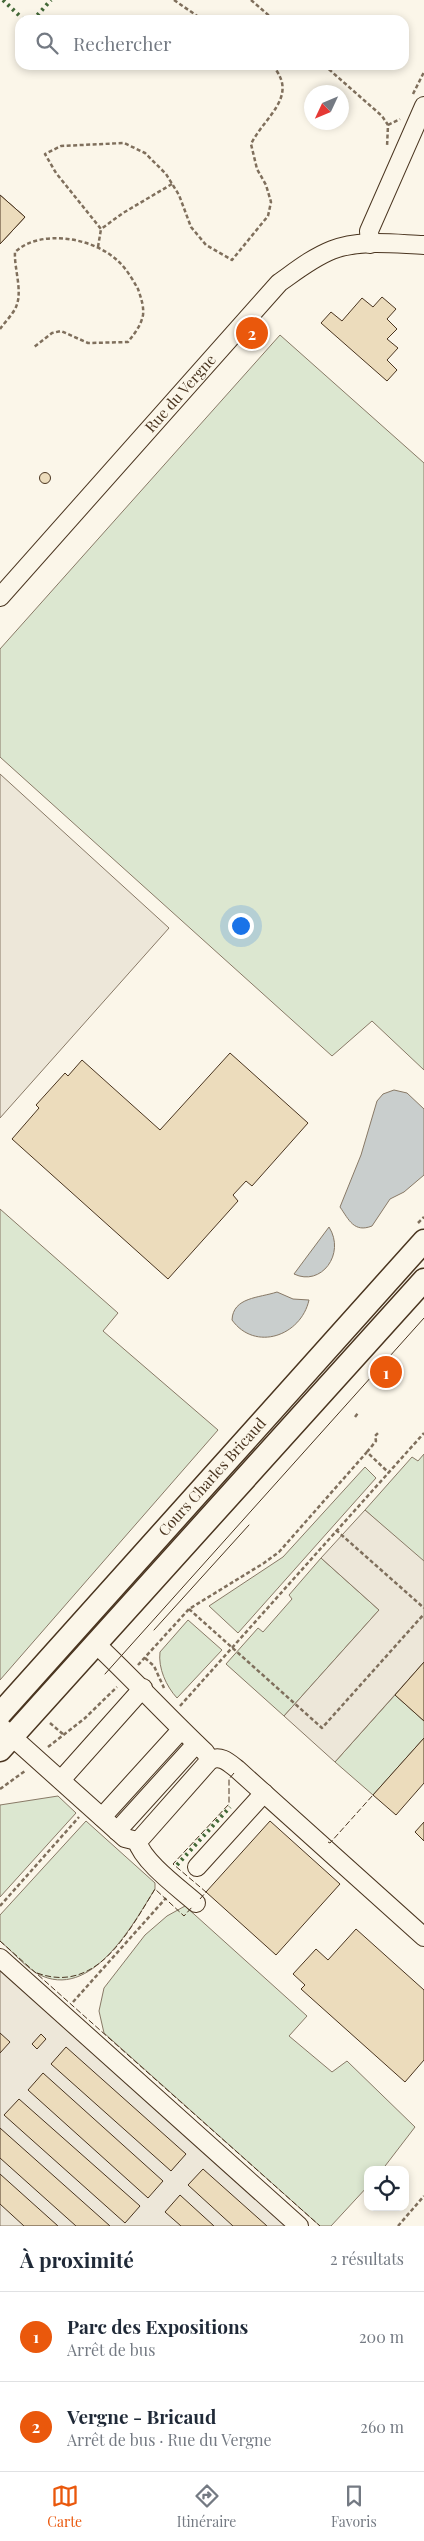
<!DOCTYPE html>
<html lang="fr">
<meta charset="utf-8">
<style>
:root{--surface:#fff;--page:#f6f6f7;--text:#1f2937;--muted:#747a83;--line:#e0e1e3;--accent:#ea580c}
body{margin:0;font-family:"Playfair Display",serif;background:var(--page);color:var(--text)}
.controls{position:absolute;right:15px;bottom:15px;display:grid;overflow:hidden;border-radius:10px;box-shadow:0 2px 8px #0003}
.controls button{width:45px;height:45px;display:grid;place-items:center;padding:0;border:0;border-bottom:1px solid var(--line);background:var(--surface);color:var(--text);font:25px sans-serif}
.compass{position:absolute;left:304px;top:85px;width:45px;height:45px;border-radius:50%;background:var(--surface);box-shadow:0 2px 8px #0003;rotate:226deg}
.you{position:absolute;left:240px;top:925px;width:18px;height:18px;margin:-12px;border:4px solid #fff;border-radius:50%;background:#1a73e8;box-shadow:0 0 0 8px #1a73e833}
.badge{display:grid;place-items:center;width:32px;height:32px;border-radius:50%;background:var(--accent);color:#fff;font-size:16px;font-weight:700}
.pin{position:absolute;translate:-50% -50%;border:2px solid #fff;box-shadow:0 1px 5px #0006}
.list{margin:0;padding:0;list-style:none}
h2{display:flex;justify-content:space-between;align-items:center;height:65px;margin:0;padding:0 20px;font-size:21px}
h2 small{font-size:16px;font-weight:400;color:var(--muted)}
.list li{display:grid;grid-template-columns:32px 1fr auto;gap:15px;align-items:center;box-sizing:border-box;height:90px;padding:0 20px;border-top:1px solid var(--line)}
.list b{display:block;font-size:19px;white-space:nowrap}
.list p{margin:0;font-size:16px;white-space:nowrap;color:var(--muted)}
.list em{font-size:16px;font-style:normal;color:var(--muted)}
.icon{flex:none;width:28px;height:28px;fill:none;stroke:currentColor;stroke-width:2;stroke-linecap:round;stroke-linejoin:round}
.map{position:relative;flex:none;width:424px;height:2226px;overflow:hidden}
.search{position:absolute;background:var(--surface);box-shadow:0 2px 8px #0003;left:15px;right:15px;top:15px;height:55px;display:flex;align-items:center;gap:12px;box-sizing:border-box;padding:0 18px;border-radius:15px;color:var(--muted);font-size:19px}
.sheet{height:245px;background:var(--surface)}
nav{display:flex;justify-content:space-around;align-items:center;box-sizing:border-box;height:70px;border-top:1px solid var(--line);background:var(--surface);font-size:14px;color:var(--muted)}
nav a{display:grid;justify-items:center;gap:2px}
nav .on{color:var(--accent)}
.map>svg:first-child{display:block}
.green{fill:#dce7d0;stroke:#887966}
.parking{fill:#ede7d9;stroke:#887966}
.water{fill:#c9cecd;stroke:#887966}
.building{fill:#ecdcbc;stroke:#4a3520}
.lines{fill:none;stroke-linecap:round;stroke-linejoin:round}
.minor-casing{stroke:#4a3520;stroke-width:20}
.major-casing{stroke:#4a3520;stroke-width:25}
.path{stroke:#7f6f5c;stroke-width:2.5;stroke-dasharray:4 2.5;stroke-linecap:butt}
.minor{stroke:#fbf6e9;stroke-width:18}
.major{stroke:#fbf6e9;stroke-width:22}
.tram{stroke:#4a3520;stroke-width:1}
.hedge{stroke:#436837;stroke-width:4;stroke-dasharray:2.5 4;stroke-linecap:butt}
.fence{stroke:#4a3520;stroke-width:1;stroke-dasharray:6 2.5;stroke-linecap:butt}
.labels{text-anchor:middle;stroke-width:4;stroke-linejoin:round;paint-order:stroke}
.street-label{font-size:15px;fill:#4a3520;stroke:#fbf6e9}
</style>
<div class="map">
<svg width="424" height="2226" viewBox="0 0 424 2226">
<rect width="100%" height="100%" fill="#fbf6e9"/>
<g class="green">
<polygon points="280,335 424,463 424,1070 372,1021 332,1056 0,757 0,649"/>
<polygon points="0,1209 118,1313 103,1331 218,1430 0,1680"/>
<polygon points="424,1454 424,1561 423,1562 365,1510 412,1457 418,1461"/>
<polygon points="365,1467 376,1478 238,1633 209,1606 283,1557"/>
<polygon points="321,1558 379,1610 284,1716 226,1664 258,1628 263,1632 292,1599 289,1595"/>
<path d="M188 1620 222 1650 177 1698C166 1686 158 1668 160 1652Z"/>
<polygon points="395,1695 424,1721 424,1738 373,1795 335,1762"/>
<polygon points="58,1796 76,1813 0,1897 0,1805"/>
<path d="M86 1821 155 1883V1889C133 1924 91 2002 38 1974 24 1966 12 1951 0 1941V1915Z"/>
<polygon points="185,1906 307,2016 289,2036 332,2072 347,2061 415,2127 382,2170 368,2170 368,2186 331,2226 320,2226 104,2033 99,2011 104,1988 145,1935 167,1916"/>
</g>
<g class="parking">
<polygon points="0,774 169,928 0,1118"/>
<polygon points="365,1510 424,1561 424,1662 335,1762 284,1716 379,1610 321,1558"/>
<polygon points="0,1969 287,2226 0,2226"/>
</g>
<g class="water">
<path d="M394 1090 407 1093 424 1109V1175L404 1192 390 1199 372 1226C354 1233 349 1220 340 1207L361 1155 377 1101 383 1094Z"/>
<path d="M329 1227C346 1254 321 1287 294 1274Z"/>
<path d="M277 1292 293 1299 309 1300C301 1336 255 1352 232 1320 233 1297 259 1298 277 1292Z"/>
</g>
<g class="building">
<polygon points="0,195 25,217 0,244"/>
<polygon points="0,195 25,217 0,244"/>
<polygon points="382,297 396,309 387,319 397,329 387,339 398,348 387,360 397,370 387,381 321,323 331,312 342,321 362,298 373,307"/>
<circle cx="45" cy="478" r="5.5"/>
<polygon points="230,1053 308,1123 252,1186 246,1181 233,1195 238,1201 168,1279 12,1139 39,1108 36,1105 65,1073 68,1076 82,1060 160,1130"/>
<polygon points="424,1662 424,1721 395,1695"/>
<polygon points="424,1738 424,1783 396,1815 373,1795"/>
<polygon points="270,1821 340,1884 276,1955 206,1892"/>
<polygon points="424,1822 424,1841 415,1832"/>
<polygon points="356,1929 424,1990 424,2060 405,2082 301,1989 305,1985 293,1974 316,1949 328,1960"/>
<polygon points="0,2033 10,2042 0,2053"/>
<polygon points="41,2034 46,2039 37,2049 32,2044"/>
<polygon points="66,2047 186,2154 171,2171 51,2064"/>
<polygon points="43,2073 163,2181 148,2198 28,2090"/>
<polygon points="19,2099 140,2206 125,2223 4,2115"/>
<polygon points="0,2128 110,2226 76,2226 0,2158"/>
<polygon points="203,2169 267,2226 233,2226 188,2185"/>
<polygon points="0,2174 58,2226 24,2226 0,2204"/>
<polygon points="180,2195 214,2226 181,2226 165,2212"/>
</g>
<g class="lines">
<g class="minor-casing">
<g id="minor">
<polyline points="370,244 369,231 424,106"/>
<path id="s1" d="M0 597 279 283C296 271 312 258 332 250 360 239 395 244 424 245"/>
<path d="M0 1726 125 1838 137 1841 142 1837 210 1760 205 1752C168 1717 134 1680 97 1645"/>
<path d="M210 1760C221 1755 228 1762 237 1769L424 1937"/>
<polyline points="61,1780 143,1688"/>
<polyline points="102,1817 181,1730"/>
<polyline points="117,1831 196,1744"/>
<path d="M137 1841C143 1862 179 1888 196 1903"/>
<polyline points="197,1867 264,1793"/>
<polyline points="0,1958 299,2226"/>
</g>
</g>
<g class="major-casing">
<g id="major">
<path id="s2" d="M0 1714 424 1241"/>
<polyline points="0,1750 424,1280"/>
</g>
</g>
<g class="path">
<polyline points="174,0 203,20"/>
<polyline points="251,0 274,20"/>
<polyline points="324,65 382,116 388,125 387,147"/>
<polyline points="413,94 424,72"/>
<polyline points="388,125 400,119"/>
<path d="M172 184 123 213 101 229 56 173 45 154 61 146 124 143 145 153 166 174 179 195 191 227 206 245 232 260 268 216 271 202 266 185 257 169 251 144C265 116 300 96 272 65"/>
<polyline points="98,247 101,229"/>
<path d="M0 329C5 322 13 314 16 307 23 291 14 269 15 252 41 228 94 238 118 261 126 268 133 280 138 289 141 298 144 306 143 315 141 326 134 334 128 342L88 343 61 331 52 333 34 347"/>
<polyline points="418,1223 424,1217"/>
<polyline points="355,1417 358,1413"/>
<polyline points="367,1452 376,1441 375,1436 379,1432"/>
<polyline points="336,1530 424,1608"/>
<polyline points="189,1609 322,1728 424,1614"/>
<polyline points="145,1658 154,1666 164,1688"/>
<polyline points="138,1665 189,1609 264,1563 279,1552 367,1452 389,1473"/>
<polyline points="180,1706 424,1433"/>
<polyline points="50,1723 64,1735"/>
<polyline points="48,1747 84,1719 117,1687"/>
<polyline points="0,1789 25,1771"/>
<polyline points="0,1906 79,1817"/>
<polyline points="73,2002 166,1898"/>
<polyline points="398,2226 424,2196"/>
</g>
<use href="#minor" class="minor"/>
<use href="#major" class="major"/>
<g class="tram">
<polyline points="154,1630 249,1525"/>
<polyline points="105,1674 424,1318"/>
</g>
<g class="hedge">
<polyline points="3,0 24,20"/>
<polyline points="33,20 51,0"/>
<polyline points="177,1865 230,1807"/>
</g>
<g class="fence">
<polyline points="328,1842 330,1843 373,1795"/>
<polyline points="200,1899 206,1892 173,1864 229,1804 229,1779 234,1773"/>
<polyline points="0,1941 320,2226"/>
<path d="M37 1973C97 1995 129 1931 155 1889L184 1916 193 1906"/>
</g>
</g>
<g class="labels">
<g class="street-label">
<text dy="5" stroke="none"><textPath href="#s1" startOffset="272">Rue du Vergne</textPath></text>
<text dy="5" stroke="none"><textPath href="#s2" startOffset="318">Cours Charles Bricaud</textPath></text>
</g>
</g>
</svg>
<div class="controls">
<button><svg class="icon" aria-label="locate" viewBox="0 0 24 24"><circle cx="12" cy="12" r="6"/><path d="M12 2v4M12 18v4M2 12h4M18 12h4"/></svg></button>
</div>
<svg class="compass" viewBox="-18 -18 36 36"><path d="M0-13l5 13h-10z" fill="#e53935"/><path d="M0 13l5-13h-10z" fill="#747a83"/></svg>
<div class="you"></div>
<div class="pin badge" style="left:386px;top:1372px">1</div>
<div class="pin badge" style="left:252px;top:333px">2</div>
<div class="search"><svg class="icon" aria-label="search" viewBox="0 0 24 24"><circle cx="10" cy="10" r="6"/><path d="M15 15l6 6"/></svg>Rechercher</div>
</div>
<section class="sheet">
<h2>À proximité<small>2 résultats</small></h2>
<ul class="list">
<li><span class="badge">1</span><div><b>Parc des Expositions</b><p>Arrêt de bus</p></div><em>200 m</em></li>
<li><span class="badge">2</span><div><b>Vergne - Bricaud</b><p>Arrêt de bus · Rue du Vergne</p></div><em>260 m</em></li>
</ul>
</section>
<nav>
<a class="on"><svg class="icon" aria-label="map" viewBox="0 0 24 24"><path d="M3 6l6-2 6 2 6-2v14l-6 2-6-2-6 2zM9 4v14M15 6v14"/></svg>Carte</a>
<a><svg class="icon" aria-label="directions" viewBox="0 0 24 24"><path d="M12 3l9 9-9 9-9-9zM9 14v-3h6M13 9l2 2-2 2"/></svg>Itinéraire</a>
<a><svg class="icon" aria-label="saved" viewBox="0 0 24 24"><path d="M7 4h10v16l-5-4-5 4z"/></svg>Favoris</a>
</nav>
